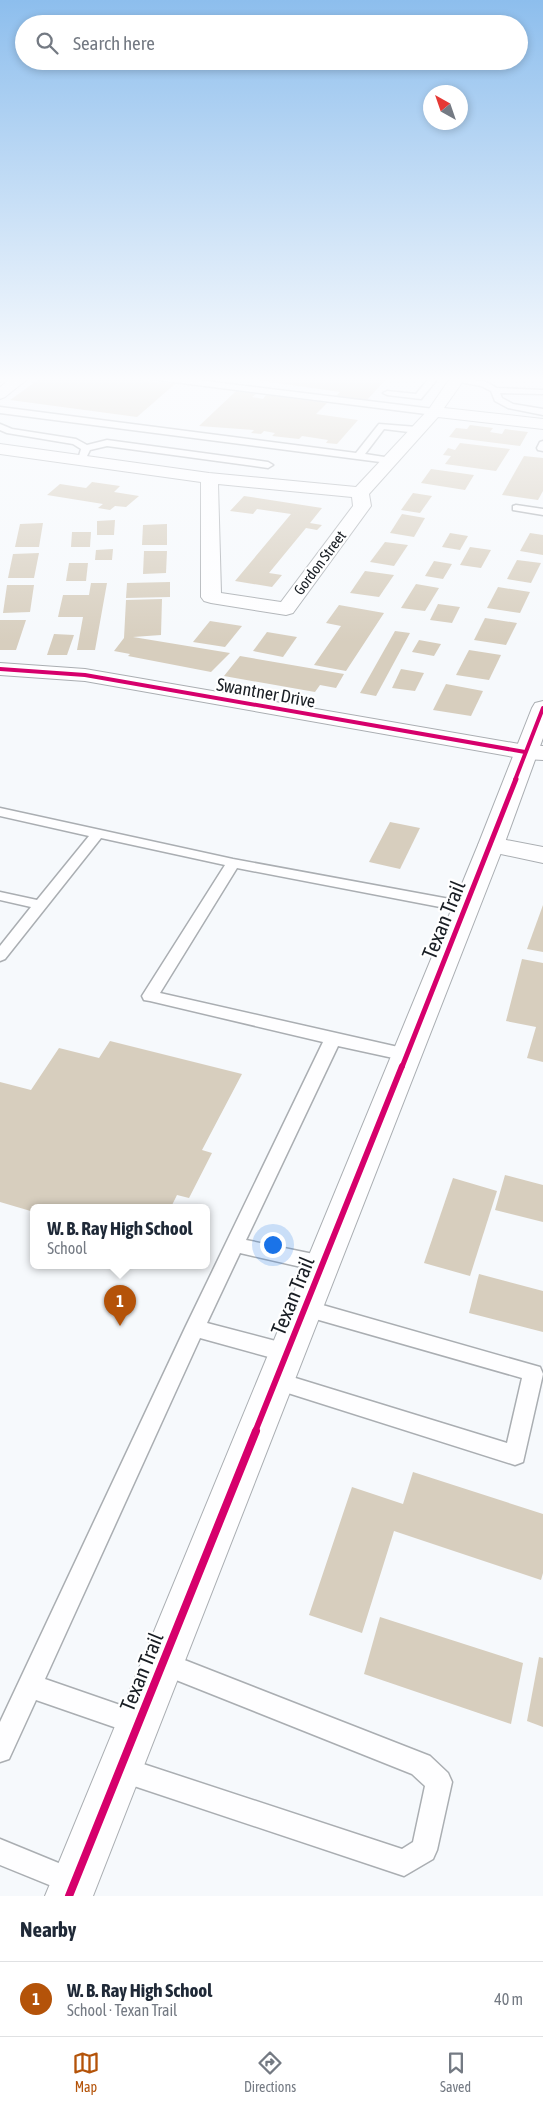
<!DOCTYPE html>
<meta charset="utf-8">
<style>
:root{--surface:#fff;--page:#f2f2f3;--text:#1f2937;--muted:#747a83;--line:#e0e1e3;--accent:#b45309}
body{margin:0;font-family:"Asap Condensed",sans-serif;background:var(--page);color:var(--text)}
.compass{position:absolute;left:423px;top:85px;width:45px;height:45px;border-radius:50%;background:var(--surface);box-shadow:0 2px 8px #0003;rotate:320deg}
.you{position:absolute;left:272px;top:1244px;width:18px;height:18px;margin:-12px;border:4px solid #fff;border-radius:50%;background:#1a73e8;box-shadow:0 0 0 8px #1a73e833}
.badge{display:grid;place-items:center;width:32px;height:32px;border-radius:50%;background:var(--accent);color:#fff;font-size:16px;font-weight:700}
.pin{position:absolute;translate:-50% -41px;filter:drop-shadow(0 1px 2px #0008)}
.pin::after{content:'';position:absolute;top:26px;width:18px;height:15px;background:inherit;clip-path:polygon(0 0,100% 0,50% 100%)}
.popup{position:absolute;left:30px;top:1204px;width:180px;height:65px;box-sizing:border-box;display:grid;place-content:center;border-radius:8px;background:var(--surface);filter:drop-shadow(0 1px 4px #0005);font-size:16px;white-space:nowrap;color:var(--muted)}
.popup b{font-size:19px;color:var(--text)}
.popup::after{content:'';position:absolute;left:50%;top:100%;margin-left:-10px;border:10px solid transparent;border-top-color:var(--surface)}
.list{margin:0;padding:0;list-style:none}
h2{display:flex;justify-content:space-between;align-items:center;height:65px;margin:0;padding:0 20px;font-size:21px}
h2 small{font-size:16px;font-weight:400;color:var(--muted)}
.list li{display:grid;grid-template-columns:32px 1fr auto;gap:15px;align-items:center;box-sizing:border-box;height:75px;padding:0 20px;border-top:1px solid var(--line)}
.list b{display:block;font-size:19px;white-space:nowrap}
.list p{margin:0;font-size:16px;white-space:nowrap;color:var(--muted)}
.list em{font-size:16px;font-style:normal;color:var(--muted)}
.icon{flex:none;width:28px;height:28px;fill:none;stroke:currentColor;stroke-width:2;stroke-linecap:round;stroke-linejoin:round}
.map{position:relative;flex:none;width:543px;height:1896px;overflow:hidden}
.search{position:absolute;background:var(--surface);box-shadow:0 2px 8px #0003;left:15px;right:15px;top:15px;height:55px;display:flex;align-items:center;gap:12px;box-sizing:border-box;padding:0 18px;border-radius:28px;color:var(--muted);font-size:19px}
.sheet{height:140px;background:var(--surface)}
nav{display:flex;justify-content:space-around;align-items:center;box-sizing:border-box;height:70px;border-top:1px solid var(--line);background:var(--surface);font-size:14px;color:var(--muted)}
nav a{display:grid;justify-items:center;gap:2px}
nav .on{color:var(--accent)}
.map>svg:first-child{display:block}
.building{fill:#d7cebe}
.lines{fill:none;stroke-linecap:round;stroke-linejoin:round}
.service-casing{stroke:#aaaeb2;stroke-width:3}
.minor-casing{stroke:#aaaeb2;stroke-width:2}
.tertiary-casing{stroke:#aaaeb2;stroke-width:2}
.service{fill:#fefeff;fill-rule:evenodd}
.minor{fill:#fefeff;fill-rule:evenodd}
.tertiary{fill:#fefeff;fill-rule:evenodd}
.cycleway-far3-casing{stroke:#fff;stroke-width:6}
.cycleway-far2-casing{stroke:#fff;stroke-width:8}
.cycleway-far1-casing{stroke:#fff;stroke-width:9}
.cycleway-casing{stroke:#fff;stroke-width:11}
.cycleway-far3{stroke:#d6006c;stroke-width:4}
.cycleway-far2{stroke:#d6006c;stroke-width:5}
.cycleway-far1{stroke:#d6006c;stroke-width:6}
.cycleway{stroke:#d6006c;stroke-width:8}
.labels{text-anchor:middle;stroke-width:4.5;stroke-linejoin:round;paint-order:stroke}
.far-street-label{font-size:15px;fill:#191e24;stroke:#fff}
.street-label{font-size:18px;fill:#191e24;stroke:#fff}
.near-street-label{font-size:21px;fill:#191e24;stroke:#fff}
</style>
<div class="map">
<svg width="543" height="1896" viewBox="0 0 543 1896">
<rect width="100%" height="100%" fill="#f6f9fc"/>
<g class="building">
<polygon points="42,377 119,377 175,384 137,417 10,400"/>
<polygon points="234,377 388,377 367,400 336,396 340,392"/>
<polygon points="236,391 256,394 252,397 263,399 266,395 327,403 316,414 358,420 337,444 326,443 328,440 302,436 299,439 272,436 275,433 264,431 261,434 251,433 254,430 199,426"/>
<polygon points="470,425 493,428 490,432 502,434 505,429 528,432 520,446 449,437 456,428 467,429"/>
<polygon points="460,443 510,449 496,471 445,464 451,456 443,455 448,448 455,450"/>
<polygon points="524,456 543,458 543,491 538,500 502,495"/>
<polygon points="431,469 474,475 465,490 421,483"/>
<polygon points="92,482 120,486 114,492 139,496 126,507 115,506 110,510 98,508 103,504 47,495 60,484 86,488"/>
<polygon points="413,493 432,496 420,513 401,510"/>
<polygon points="244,496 322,508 310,523 322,525 317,530 306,528 269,573 282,575 272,587 235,581 291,514 257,509 253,514 230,511"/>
<polygon points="402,514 425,518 414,537 390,533"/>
<polygon points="115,520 114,535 97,535 97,521"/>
<polygon points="43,523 39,547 15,547 20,524"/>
<polygon points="167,524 167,545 142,545 143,525"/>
<polygon points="72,532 91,532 90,547 71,547"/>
<polygon points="450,533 468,536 460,550 442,547"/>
<polygon points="530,533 543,535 543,555 520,551"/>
<polygon points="385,542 408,545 394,566 370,562"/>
<polygon points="470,547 491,550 481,568 460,565"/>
<polygon points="113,549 112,560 95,560 96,550"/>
<polygon points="144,551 167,551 166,573 143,574"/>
<polygon points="39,553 34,578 8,578 13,554"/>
<polygon points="517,560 541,563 531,583 507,579"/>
<polygon points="434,561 452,564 443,579 425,576"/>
<polygon points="69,563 88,563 86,581 66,581"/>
<polygon points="365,571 394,575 379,597 350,593"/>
<polygon points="170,582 170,597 126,598 127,583"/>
<polygon points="91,583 107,583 95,650 77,650 83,617 58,617 63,595 89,595"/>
<polygon points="416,584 439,588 425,611 401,608"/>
<polygon points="7,585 34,585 30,612 3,613"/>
<polygon points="498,587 530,592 520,613 487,608"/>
<polygon points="162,599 161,635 133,637 230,653 211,672 128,656 130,654 114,651 124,638 126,600"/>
<polygon points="438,604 460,607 452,623 430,620"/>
<polygon points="339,605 384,613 346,671 314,665 341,626 326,623"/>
<polygon points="485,618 517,623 506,645 474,640"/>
<polygon points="0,620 26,620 16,650 0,650"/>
<polygon points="210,621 242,626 225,647 193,642"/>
<polygon points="395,631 410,633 376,696 360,693"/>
<polygon points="267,632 297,637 283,657 253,651"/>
<polygon points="54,634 74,635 67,655 47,655"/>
<polygon points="419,640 441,644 434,656 412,652"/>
<polygon points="469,650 501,655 489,680 456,675"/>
<polygon points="240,656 344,674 336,688 320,685 315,692 224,676"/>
<polygon points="401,669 424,673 415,691 392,688"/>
<polygon points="446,684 483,691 471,716 433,710"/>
<polygon points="390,822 420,828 400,869 369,862"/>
<polygon points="543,905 543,952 527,949"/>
<polygon points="522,959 543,963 543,1062 527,1058 536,1027 506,1021"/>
<polygon points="110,1041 242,1074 202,1150 212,1153 189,1198 177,1195 171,1207 34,1207 34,1212 0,1202 0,1082 31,1090 59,1048 99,1058"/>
<polygon points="505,1175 543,1185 543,1222 495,1210"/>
<polygon points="453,1178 497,1191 470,1276 424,1263"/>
<polygon points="479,1274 543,1291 543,1332 469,1313"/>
<polygon points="413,1472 543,1514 543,1573 541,1580 394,1531 362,1633 309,1615 352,1487 403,1504"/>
<polygon points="380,1617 523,1663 511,1724 364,1674"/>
<polygon points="539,1657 543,1658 543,1727 527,1721"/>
</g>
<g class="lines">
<g class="service-casing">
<g id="service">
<polygon points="146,377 172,377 434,409 438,412 434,415 150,379"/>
<polygon points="430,377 439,377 421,399 387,395 383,393 387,391 416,394"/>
<polygon points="455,377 486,382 497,388 543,390 543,394 500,393 502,398 513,404 543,409 543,415 508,408 495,401 491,391 481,386 455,381"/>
<polygon points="0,407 356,453 379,424 417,427 421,430 417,433 384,429 365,454 391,458 393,460 388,463 0,413"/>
<polygon points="0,424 12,429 76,439 87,445 107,440 268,462 273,465 268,468 107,446 90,450 86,458 83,459 79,456 81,449 73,444 7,433 0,430"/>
<polygon points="543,441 543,451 538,450 537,448 540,442"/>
<polygon points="516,505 543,509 543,515 513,510 513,506"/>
<polygon points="0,808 233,859 466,902 471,904 473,907 471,910 466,912 237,868 160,993 407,1049 413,1051 415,1055 413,1059 407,1061 338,1046 246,1240 323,1256 330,1259 332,1264 330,1269 323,1272 240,1253 207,1323 287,1344 294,1347 297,1353 294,1359 287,1362 200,1338 45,1679 146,1714 149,1723 146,1732 137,1735 36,1700 9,1759 0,1762 0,1722 185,1328 323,1042 150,1001 144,1000 142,996 225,865 101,838 5,959 0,961 0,946 31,907 0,900 0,892 37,900 89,836 0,816"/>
<polygon points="305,1300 540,1367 543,1374 523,1462 515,1465 269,1387 266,1381 269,1375 276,1372 507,1443 522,1378 298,1314 295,1308 298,1302"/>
<polygon points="164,1652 430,1756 448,1773 452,1782 437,1850 433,1859 404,1876 113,1779 109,1770 113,1761 122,1757 402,1849 413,1842 425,1786 412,1774 156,1672 152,1664 156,1656"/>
<polygon points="0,1839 83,1873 87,1882 83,1891 74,1895 0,1865"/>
</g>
</g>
<g class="minor-casing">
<g id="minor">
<polygon points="13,377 30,377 5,397 0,399 0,387"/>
<path d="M451 377H466L444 408 543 419V429L438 417 369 494 371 506 293 613 286 615 211 603 204 601 201 597V482L0 454V444L209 473 356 487 429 409ZM218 484 352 497 353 506 281 602 221 593Z"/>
<polygon points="0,663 85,669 525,745 543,746 543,760 525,759 85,681 0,675"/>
<polygon points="491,837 543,847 543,863 482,850 478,845 482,840"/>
</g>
</g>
<g class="tertiary-casing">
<polygon id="tertiary" points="543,701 543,738 504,845 93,1896 45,1896 478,845 532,708 535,703"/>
</g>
<use href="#service" class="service"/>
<use href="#minor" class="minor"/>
<use href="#tertiary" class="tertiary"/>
<g class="cycleway-far3-casing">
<g id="cycleway-far3">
<polyline points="0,669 85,675 525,752"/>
<polyline points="515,780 543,708"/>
</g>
</g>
<g class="cycleway-far2-casing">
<polyline id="cycleway-far2" points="402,1067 516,779"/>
</g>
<g class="cycleway-far1-casing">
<polyline id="cycleway-far1" points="255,1432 402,1066"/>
</g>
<g class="cycleway-casing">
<polyline id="cycleway" points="69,1896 256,1431"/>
</g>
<use href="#cycleway-far3" class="cycleway-far3"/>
<use href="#cycleway-far2" class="cycleway-far2"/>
<use href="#cycleway-far1" class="cycleway-far1"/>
<use href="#cycleway" class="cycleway"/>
</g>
<linearGradient id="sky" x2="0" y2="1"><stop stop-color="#8dbeed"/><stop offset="0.59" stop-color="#fbfcfe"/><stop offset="1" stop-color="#fbfcfe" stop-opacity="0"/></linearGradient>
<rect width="543" height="643" fill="url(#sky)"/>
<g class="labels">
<g class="far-street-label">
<text transform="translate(320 563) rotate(-53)" y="5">Gordon Street</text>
</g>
<g class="street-label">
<text transform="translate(266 693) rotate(10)" y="6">Swantner Drive</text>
</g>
<g class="near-street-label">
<text transform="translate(444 920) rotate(-68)" y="7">Texan Trail</text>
<text transform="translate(293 1296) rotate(-68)" y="7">Texan Trail</text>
<text transform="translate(142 1672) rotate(-68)" y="7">Texan Trail</text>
</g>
</g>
</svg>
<svg class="compass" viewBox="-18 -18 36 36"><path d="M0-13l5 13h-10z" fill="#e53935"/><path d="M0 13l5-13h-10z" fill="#747a83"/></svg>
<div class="you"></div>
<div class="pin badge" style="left:120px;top:1326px">1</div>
<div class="popup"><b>W. B. Ray High School</b>School</div>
<div class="search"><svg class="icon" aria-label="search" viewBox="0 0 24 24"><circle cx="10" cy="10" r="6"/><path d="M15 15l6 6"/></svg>Search here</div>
</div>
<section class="sheet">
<h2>Nearby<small></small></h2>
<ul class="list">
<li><span class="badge">1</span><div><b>W. B. Ray High School</b><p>School · Texan Trail</p></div><em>40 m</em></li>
</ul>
</section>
<nav>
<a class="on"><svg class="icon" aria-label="map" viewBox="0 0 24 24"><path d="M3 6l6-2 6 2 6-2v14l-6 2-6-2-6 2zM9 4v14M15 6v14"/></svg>Map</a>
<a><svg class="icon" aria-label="directions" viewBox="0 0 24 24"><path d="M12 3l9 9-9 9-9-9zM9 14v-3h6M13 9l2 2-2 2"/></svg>Directions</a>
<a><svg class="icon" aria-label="saved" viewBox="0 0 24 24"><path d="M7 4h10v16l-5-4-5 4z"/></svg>Saved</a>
</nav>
